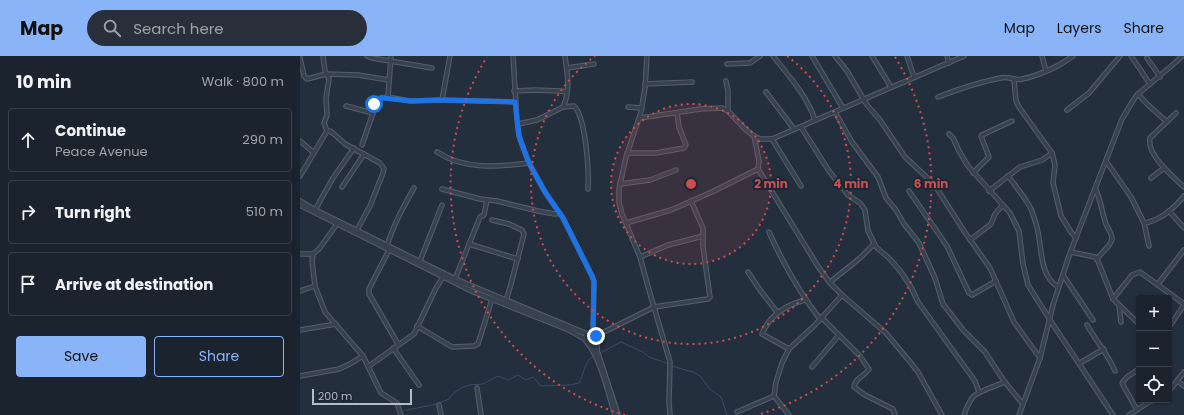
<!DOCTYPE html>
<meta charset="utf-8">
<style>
:root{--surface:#1b232e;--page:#282f3a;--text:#f1f3f6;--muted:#a0a4aa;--line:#39404a;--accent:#8ab4f8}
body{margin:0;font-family:Poppins,sans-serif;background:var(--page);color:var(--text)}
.controls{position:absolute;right:12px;bottom:12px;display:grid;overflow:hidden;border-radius:4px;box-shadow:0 1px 3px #0004}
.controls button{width:36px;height:36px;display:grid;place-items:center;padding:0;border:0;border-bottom:1px solid var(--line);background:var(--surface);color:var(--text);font:20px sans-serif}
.scale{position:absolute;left:12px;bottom:10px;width:100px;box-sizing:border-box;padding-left:4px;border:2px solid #b4bcc9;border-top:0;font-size:11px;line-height:14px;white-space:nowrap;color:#b4bcc9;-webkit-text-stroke:3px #1d2633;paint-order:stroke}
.stop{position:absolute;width:12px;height:12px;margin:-9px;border:3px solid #1a73e8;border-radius:50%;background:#fff}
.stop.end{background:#1a73e8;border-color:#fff;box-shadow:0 1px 4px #0008}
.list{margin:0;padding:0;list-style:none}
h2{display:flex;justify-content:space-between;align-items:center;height:52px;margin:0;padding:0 16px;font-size:17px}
h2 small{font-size:13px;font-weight:400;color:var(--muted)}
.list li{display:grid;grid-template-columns:26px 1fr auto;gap:12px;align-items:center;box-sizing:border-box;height:64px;margin:0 8px 8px;padding:0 8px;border:1px solid var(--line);border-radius:4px}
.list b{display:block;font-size:15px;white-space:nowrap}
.list p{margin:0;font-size:13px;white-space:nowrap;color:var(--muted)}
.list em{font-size:13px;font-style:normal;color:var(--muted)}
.actions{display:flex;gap:8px;padding:12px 16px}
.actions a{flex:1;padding:9px 0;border:1px solid var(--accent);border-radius:4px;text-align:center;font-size:14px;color:var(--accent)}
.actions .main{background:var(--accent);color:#111}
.icon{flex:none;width:22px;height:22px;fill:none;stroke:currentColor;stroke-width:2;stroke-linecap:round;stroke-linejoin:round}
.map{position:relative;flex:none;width:884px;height:359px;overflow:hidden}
header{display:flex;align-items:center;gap:24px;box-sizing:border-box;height:56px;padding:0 20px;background:var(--accent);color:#111}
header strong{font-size:19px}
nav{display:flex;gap:22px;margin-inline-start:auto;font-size:14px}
.search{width:280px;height:36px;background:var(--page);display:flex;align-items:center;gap:10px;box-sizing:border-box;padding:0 14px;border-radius:22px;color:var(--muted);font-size:15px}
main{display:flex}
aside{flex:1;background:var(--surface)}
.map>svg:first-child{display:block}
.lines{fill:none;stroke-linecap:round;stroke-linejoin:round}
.stream{stroke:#394c67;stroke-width:1}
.minor-casing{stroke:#565f6c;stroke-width:5.5}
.tertiary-casing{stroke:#565f6c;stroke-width:6}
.minor{stroke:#38414e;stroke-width:3.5}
.tertiary{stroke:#38414e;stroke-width:4}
.route{stroke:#1a73e8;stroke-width:5}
.ring{fill:none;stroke:#ce4d50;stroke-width:2;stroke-dasharray:2 4}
.centre{fill:#ce4d50;stroke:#1d2633;stroke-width:2}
.ring-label{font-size:12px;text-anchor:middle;font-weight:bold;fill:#ce4d50;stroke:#1d2633;stroke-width:4;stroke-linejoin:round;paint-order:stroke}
</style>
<header>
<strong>Map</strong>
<div class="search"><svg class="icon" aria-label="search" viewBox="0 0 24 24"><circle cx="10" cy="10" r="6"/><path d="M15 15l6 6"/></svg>Search here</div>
<nav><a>Map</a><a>Layers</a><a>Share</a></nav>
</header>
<main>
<aside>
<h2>10 min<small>Walk · 800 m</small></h2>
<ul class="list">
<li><svg class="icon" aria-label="ahead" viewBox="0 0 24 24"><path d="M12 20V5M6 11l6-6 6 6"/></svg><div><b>Continue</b><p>Peace Avenue</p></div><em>290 m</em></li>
<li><svg class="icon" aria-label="right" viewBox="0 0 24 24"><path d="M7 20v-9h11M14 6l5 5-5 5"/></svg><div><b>Turn right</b></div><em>510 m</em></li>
<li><svg class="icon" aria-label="arrive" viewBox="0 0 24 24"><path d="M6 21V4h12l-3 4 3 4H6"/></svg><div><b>Arrive at destination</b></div></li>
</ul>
<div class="actions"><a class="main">Save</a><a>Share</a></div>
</aside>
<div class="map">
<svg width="884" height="359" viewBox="0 0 884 359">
<rect width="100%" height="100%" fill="#242f3e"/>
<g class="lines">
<g class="stream">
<polyline points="300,297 321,286 343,296 349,301 369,308"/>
<polyline points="372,310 393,316 400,320 410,333 421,341 427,359"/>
<path d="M107 354 137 348 149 343 155 336 163 331 170 329 183 328 198 320 208 324 218 319 226 324 233 321 241 330 270 329 279 327C284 319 284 306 293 300"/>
</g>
<g class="minor-casing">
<g id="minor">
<polyline points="23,0 25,15 29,23 26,42 27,59 24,67 27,75"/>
<polyline points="67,0 72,2 132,12"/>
<polyline points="213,0 217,64 219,80 225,97 229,107 245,136 263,162 292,220 294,225 293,277"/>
<polyline points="347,0 345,32 341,56 326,101 319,133 319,146 322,158 340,201 347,227 370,306 369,346 370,359"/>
<path d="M473 0C489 20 507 40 515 64"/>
<polyline points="512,0 543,52"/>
<polyline points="535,0 547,15 567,49 580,64 605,101 634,128 664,175 690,212 714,266 740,302"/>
<polyline points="572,0 591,31"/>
<polyline points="607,0 614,21"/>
<polyline points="647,0 649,7"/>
<polyline points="742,0 746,15"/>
<polyline points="831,0 850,28"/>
<polyline points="0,2 4,20 7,23 26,18 58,19 89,24"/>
<polyline points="847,2 860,21"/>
<polyline points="427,8 450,7 460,0"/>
<polyline points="267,12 294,8"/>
<polyline points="714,24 716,45 719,51 752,97 755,109 753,127 761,160 771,176 776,182"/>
<polyline points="426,25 428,35 428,55"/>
<polyline points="345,28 392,26"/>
<polyline points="214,35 235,34 260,35 267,36"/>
<polyline points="466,36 494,73"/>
<polyline points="838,38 847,48 867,66"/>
<polyline points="88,41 91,0"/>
<path d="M638 41C659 33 679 26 701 22 708 20 715 25 722 23 738 20 760 10 773 0"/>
<polyline points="142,44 150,0"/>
<polyline points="46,50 73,57"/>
<path d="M263 51 274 50C286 61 289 116 288 133"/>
<polyline points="328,51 342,52"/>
<polyline points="767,54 789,37 820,0"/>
<polyline points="535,56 552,86 578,121 586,142 596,154 604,168 619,187 635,222 643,248 664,275 685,296 704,325 722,347"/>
<path d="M876 57 850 82C846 98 873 121 884 131"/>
<polyline points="340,62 400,53 422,52 428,55 445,73 454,80 460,83 472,83 664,0"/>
<path d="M218 68 237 64 263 51C271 34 267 17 265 0"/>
<polyline points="501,71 529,115 548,139 560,147 565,154 568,175 576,191 589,202 601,216 611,231 618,246 675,325 679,336"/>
<polyline points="649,78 653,82 659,95 668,110 710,157 719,175 723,208 728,229 750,264 813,359"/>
<polyline points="454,80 459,105 458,113"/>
<polyline points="472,83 501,130"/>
<polyline points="0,85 14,97"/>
<polyline points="62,89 73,57 74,48 80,42 88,41 110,45 142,44 215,46"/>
<path d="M137 96C164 114 199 111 229 107"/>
<polyline points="327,97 356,97 384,92 386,89 379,71 377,57"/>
<path d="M806 105 831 141 844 167C859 165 875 152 884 140"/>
<polyline points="673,117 689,101 681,80 682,79 712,65"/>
<polyline points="0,120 27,75 30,75 34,78 45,88 80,107 84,113 83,117 70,150 57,174"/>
<path d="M708 120C716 131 726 142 732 155 734 162 737 169 738 176 742 195 740 220 758 231"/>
<polyline points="851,122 864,112"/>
<polyline points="320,128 350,124 376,114"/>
<polyline points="42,131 64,98"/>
<polyline points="142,133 180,143 197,145 238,155 255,158 260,157"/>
<path d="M796 134C801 145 802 157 806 168 808 173 812 177 812 183 811 190 801 197 797 203"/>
<polyline points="609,135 647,190 669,237 672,239 696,225"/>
<polyline points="689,135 720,111 742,104 752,97"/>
<polyline points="15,154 33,122 54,92"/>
<polyline points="869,155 884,172"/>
<polyline points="192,164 209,168 222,174 224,178 211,228 206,245"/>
<polyline points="326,167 371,154 414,135 458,113 519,212 530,227 542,239 586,277 611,307 618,316 642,359"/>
<polyline points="844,167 849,190"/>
<path d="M469 176C483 207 499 236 520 263"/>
<polyline points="670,184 691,168 695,158 702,150"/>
<polyline points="169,188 218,203"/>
<path d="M87 190C93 169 104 150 114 132"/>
<polyline points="89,194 69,233 69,238 98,288"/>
<polyline points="771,196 795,201 798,205 813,243 839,268"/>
<polyline points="0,198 13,198 19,193 37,168"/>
<polyline points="13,198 12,205 15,230 25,256 63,300 81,337 97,347 101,359"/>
<polyline points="340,201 368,189 403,180"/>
<polyline points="120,205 142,149"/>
<polyline points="448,216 460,234 477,256"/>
<polyline points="763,219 793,264"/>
<polyline points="155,223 180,161 184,159 187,144"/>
<polyline points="530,226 559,203 574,188"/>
<polyline points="858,228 884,194"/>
<polyline points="0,235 15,230"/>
<polyline points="813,243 832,219 840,216 884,248"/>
<polyline points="819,249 821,266"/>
<path d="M521 261 560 300 569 313C565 320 555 322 554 331L565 339 593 353 595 359"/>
<path d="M787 269C796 285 808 298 815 315"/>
<polyline points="117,270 152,291 174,290 178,288 192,243"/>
<polyline points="869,271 884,249"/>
<polyline points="0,274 36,268"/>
<polyline points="296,280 354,251 408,243 410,241 403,191 403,172 391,145"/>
<polyline points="93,292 119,329"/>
<path d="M489 293 462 278C470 258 486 249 505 244"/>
<polyline points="780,307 804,293"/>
<polyline points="69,310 114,278 136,232 143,221"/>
<polyline points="512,311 539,279"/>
<polyline points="0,320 39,313 50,308 63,300"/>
<polyline points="877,325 884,330"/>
<polyline points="177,332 181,359"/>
<polyline points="869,335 884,316"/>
<polyline points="139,349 141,359"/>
<polyline points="837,354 822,327 827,321 839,313"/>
<polyline points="437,356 474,340"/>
<polyline points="489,359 474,340 476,326 482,307 489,293 515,269 542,239"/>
<path d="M664 359C666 353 669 346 673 341 677 336 698 329 705 326"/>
<polyline points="719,359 740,302 753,249 770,197 822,63 834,43 838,38 876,6 882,0"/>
<polyline points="829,359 849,346 855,344"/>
</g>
</g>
<g class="tertiary-casing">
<g id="tertiary">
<polyline points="0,145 15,154 155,223 287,278"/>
<polyline points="0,149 174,236 267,273 285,283"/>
<path d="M288 287 297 295 296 280 293 277H289L286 279V285C300 300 309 338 315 359"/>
<polyline points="297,295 318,359"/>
</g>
</g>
<use href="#minor" class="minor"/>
<use href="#tertiary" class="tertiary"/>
</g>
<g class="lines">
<polyline class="route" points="74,48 78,43 84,42 110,45 142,44 215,46 219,80 229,107 245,136 263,162 292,220 294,225 293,277 296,280"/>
</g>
<circle cx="391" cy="128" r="80" fill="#ce4d50" fill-opacity=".12"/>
<g class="ring">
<circle cx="391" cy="128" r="80"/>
<path d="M487 0A160 160 0 1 1 295 0"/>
<path d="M325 359A240 240 0 0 1 187 1M595 1A240 240 0 0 1 457 359"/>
</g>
<circle cx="391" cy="128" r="6" class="centre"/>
<g class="ring-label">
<text x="471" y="132">2 min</text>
<text x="551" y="132">4 min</text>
<text x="631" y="132">6 min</text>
</g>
</svg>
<div class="controls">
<button>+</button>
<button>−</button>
<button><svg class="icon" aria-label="locate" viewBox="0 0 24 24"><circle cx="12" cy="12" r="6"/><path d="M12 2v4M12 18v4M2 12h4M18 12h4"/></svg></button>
</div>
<div class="scale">200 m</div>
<div class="stop" style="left:74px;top:48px"></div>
<div class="stop end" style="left:296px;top:280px"></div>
</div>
</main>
